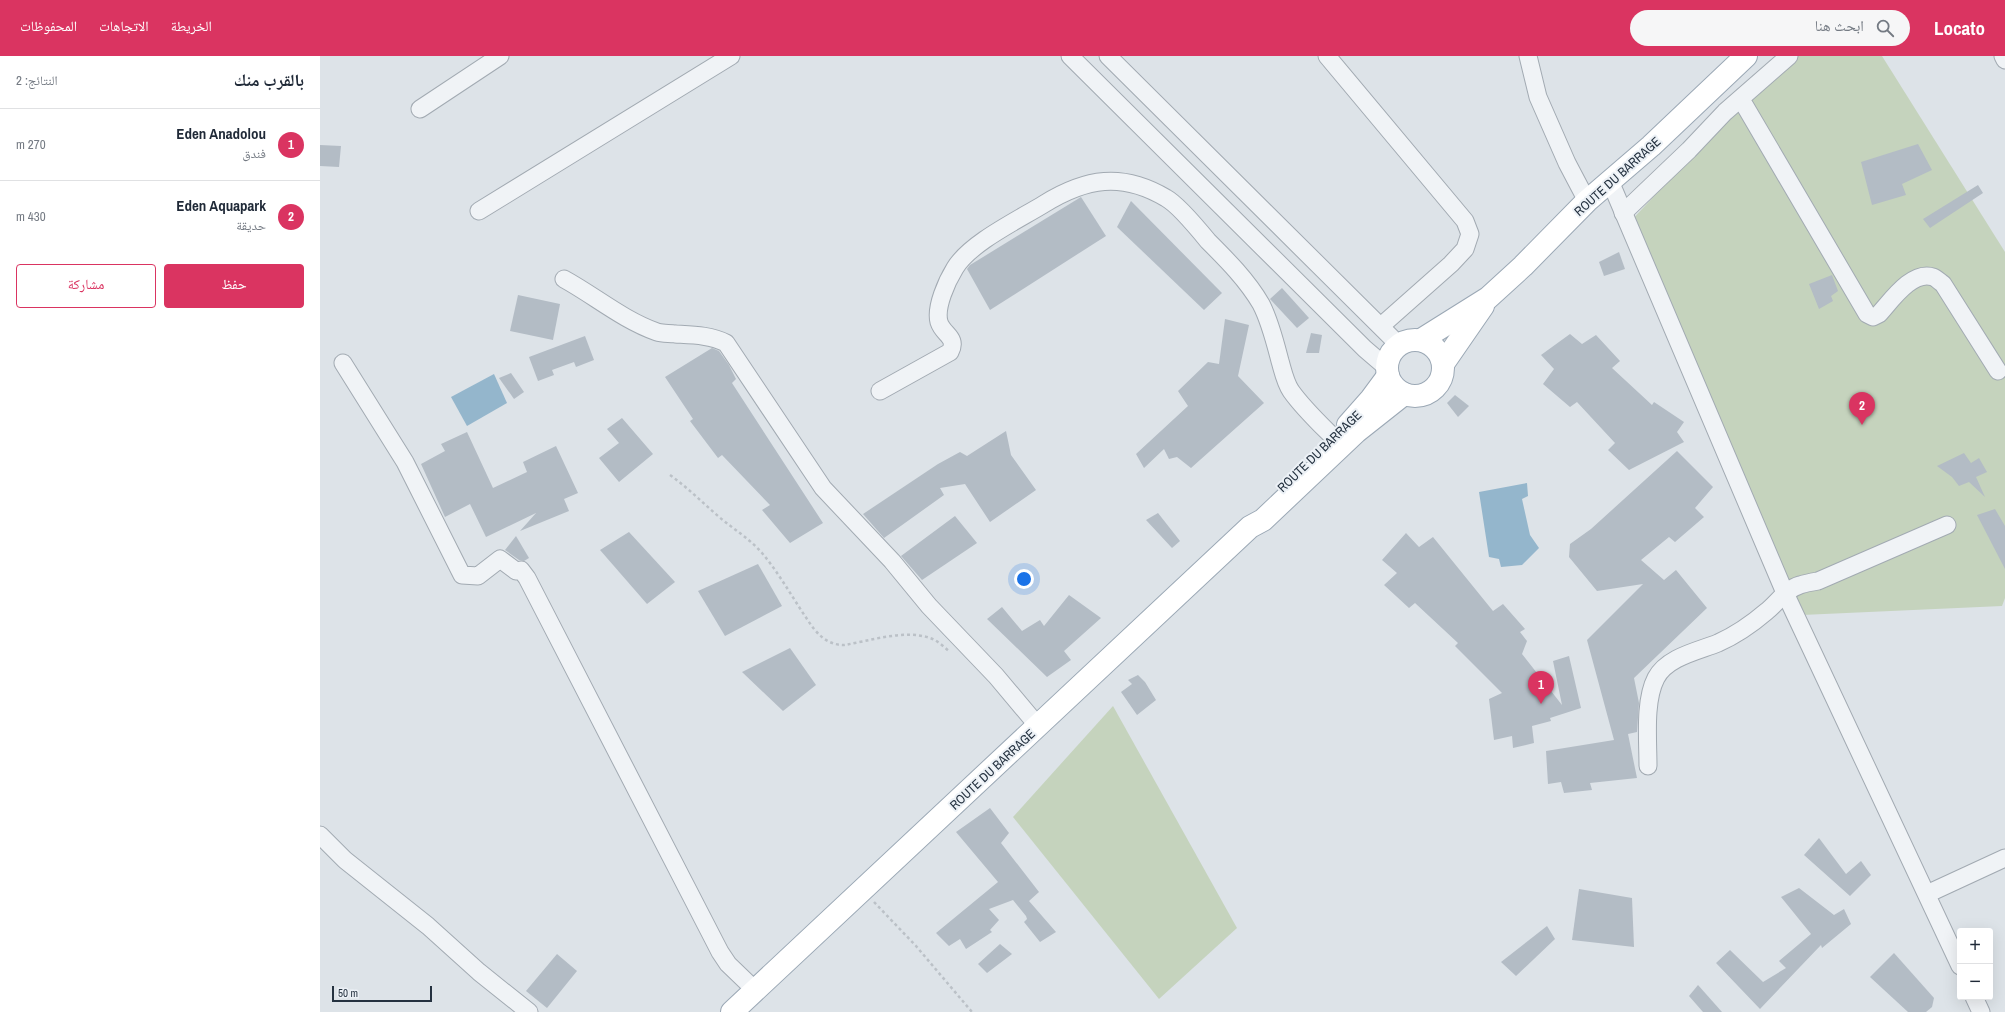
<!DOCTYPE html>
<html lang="ar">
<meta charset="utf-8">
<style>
:root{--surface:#fff;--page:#f6f6f7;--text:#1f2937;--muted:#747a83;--line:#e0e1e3;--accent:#da3461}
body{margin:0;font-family:"Archivo Narrow","Noto Naskh Arabic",sans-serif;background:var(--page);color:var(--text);direction:rtl}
.controls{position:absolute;right:12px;bottom:12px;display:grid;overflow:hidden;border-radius:4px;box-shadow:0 4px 16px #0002}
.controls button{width:36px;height:36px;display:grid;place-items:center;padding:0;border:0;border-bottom:1px solid var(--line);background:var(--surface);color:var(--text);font:20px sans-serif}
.scale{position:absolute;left:12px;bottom:10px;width:100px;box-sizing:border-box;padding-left:4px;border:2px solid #253240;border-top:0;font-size:11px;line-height:14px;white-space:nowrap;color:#253240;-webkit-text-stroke:3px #ecf1f6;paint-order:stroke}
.you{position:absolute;left:704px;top:523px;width:14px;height:14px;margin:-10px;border:3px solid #fff;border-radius:50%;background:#1a73e8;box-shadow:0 0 0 6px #1a73e833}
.badge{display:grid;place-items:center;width:26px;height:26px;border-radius:50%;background:var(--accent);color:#fff;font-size:13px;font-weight:700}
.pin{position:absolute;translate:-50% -33px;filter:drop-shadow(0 1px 2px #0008)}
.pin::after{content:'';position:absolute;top:21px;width:14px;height:12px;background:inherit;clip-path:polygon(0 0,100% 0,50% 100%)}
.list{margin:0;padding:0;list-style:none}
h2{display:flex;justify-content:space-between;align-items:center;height:52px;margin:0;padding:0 16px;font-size:17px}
h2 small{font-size:13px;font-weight:400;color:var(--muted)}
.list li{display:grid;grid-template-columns:26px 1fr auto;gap:12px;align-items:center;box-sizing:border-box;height:72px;padding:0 16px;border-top:1px solid var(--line)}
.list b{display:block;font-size:15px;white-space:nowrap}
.list p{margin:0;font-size:13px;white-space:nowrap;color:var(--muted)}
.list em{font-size:13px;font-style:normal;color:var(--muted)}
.actions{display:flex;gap:8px;padding:12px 16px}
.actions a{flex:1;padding:9px 0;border:1px solid var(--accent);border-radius:4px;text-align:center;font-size:14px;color:var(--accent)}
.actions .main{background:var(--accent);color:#fff}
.icon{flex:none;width:22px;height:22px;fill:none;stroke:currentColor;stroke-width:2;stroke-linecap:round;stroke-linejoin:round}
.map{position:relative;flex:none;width:1685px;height:956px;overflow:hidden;direction:ltr}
header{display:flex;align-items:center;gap:24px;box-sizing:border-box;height:56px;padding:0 20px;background:var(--accent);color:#fff}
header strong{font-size:19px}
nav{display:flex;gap:22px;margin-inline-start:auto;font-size:14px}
.search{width:280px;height:36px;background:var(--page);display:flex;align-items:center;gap:10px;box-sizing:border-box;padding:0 14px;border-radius:22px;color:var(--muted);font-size:15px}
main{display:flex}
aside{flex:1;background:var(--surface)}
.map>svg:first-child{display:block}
.green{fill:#c5d3bd}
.water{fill:#94b6cc}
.building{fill:#b3bcc5}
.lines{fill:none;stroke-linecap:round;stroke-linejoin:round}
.minor-casing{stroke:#a2aab2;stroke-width:19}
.major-casing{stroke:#9ba8b5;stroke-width:24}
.path{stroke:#bbc1c7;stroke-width:2.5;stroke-dasharray:3 3;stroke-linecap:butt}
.minor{stroke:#f0f3f6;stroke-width:17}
.major{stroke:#fff;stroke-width:22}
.labels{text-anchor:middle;stroke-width:4;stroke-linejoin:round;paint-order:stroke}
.street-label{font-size:13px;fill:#253240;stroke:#ecf1f6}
</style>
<header>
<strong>Locato</strong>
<div class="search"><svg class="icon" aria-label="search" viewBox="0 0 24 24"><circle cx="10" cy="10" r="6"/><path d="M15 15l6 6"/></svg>ابحث هنا</div>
<nav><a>الخريطة</a><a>الاتجاهات</a><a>المحفوظات</a></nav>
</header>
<main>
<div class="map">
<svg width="1685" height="956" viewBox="0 0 1685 956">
<rect width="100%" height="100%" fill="#dde3e8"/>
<g class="green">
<polygon points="1465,0 1562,0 1685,196 1685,542 1682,550 1482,559 1309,167"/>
<polygon points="793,650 917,872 839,943 693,761"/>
</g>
<g class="water">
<polygon points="174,318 187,347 147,370 131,341"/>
<polygon points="1207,427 1208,440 1202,443 1210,479 1219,492 1202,509 1181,511 1179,503 1169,501 1159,436"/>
</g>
<g class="building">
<polygon points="1598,88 1612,114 1582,128 1586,139 1552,149 1541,106"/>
<polygon points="0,89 21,90 19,111 0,110"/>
<polygon points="1658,129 1663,137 1610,172 1603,163"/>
<polygon points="761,141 786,180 670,254 647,213 650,209"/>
<polygon points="811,145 902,237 884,254 797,171"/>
<polygon points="1299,196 1305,213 1284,220 1279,206"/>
<polygon points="1512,219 1518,235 1511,240 1513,245 1499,253 1489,228"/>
<polygon points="962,232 989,262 977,272 950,243"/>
<polygon points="198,239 240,248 233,284 190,275"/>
<polygon points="905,263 929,269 918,320 944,347 871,412 857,401 849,403 844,393 824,412 816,398 868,350 858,335 888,306 899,308"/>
<polygon points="991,277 1002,279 999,297 986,297"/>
<polygon points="1250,278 1262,288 1276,279 1300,305 1292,312 1332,349 1334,346 1364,366 1357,376 1364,386 1309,414 1288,394 1295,387 1257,346 1250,351 1223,328 1234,313 1221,299"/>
<polygon points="265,280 274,304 256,311 254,306 232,314 234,319 218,325 209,301"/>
<polygon points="392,292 399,295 409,309 416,323 412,327 503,467 470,487 442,454 450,449 402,399 398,402 370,365 373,363 345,321"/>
<polygon points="191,317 204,336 194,343 179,322"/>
<polygon points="1135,339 1149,350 1138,361 1127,347"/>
<polygon points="302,362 333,398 299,426 279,402 299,387 287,373"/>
<polygon points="686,375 691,399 716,434 670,466 645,428 620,432 624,439 564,482 543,458 618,408 640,396 647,400"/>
<polygon points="147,376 173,432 207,416 203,406 236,390 258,437 244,443 249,455 200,475 216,457 166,481 150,448 125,461 101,408 125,395 121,388"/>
<polygon points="1357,395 1393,431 1375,452 1384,461 1355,486 1349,481 1321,504 1344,524 1356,514 1387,552 1314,622 1319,647 1317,676 1308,678 1317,722 1270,727 1272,734 1244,737 1241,726 1228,728 1226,695 1294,684 1267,584 1323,528 1277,535 1249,501 1250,488 1271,473"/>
<polygon points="1644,397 1651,407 1659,402 1667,416 1656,421 1665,441 1649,426 1639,430 1632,421 1617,410"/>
<polygon points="1675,453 1685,470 1685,513 1657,459"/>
<polygon points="838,457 860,485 852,492 826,464"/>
<polygon points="635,460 657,487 602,524 581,500"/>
<polygon points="309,476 355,526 327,548 280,494"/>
<polygon points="1086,477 1099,491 1113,481 1173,555 1183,548 1205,573 1200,576 1207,585 1202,598 1242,649 1233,605 1249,600 1261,652 1230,662 1231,665 1212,670 1214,687 1193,692 1192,680 1174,684 1169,643 1182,637 1135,590 1138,587 1095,547 1089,552 1064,529 1077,517 1062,504"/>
<polygon points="196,480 209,502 204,505 199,504 185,494"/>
<polygon points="438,508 462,550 405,580 378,535"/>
<polygon points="749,539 781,562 744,595 751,604 727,621 667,563 682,551 702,575 720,564 724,570"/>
<polygon points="470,592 496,629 463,655 422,616"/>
<polygon points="818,619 825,626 836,644 817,659 801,636 812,628 808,624"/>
<polygon points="670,752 689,777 681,787 719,836 709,845 736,876 720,886 704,866 707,863 706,860 693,844 669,853 679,864 670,874 672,876 646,893 640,883 629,890 616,877 678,826 636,776"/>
<polygon points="1499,782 1526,818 1541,805 1551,819 1530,840 1484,799"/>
<polygon points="1479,832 1514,859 1524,853 1531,868 1502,892 1501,889 1440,953 1396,907 1410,894 1443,926 1466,912 1459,905 1491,878 1461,841"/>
<polygon points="1259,833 1312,842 1314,891 1252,884"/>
<polygon points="1227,870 1235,883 1196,920 1181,906"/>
<polygon points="680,888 692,898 667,917 658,908"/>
<polygon points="1574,897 1614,942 1612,951 1606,956 1588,956 1550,921"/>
<polygon points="237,898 257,915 227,952 206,935"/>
<polygon points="1378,929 1402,956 1383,956 1369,940"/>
</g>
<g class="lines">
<g class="minor-casing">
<g id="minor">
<polyline points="750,0 1045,293 1066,311"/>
<polyline points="788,0 1079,289"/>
<polyline points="1007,0 1145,165 1150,178 1145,193 1131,208 1061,270"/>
<polyline points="1208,0 1218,41 1247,107 1267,145"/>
<polyline points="1683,0 1685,4"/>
<path d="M1419 45 1425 50 1547 258 1553 261 1559 258C1571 245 1592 214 1613 221 1616 222 1620 226 1623 228L1678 315"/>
<polyline points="100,53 180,0"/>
<polyline points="1290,125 1465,537 1640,910"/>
<polyline points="159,155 411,0"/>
<polyline points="1303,157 1369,94 1405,56 1469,0"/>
<path d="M244 223C275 240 303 264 337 276 343 278 350 277 355 278 373 279 390 279 406 287L503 432 572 505 609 550 676 620 718 670"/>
<polyline points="23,307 85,406 142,519 158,520 180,503 196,515 201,514 207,522 400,896 408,908 435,934"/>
<path d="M560 335 630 296C638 281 623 279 619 266 615 251 627 225 635 212 650 187 698 164 724 148 766 122 802 116 846 142 857 148 879 174 888 185 907 204 927 224 941 248 950 265 955 286 960 305 963 315 965 326 971 335 983 352 999 367 1014 382"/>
<path d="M1328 710C1328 684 1324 645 1336 622 1347 601 1378 595 1398 587 1416 579 1433 567 1447 555 1458 546 1466 533 1480 529 1486 527 1492 526 1498 525L1627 469"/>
<polyline points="0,779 25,804 108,870 159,916 209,956"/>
<polyline points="1607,838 1685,802"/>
<polyline points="1654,941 1661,956"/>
</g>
</g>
<g class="major-casing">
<g id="major">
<circle cx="1095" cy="312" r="28"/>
<polyline points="1101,284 1168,242 1203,210 1267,145 1331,90 1426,0"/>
<polyline points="1123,308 1163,250"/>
<polyline points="1028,369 1051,343 1068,320"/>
<polyline points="412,956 930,471 943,464 1036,376 1084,338"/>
</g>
</g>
<g class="path">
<path d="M350 419C368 432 382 446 398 460 413 473 429 482 442 497 459 517 472 541 487 563 496 577 506 589 524 589 550 585 584 573 610 582 617 584 624 591 630 596"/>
<polyline points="554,846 596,890 652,956"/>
</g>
<use href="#minor" class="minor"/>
<use href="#major" class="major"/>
</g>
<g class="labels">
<g class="street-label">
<text transform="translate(1297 120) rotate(-42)" y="5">ROUTE DU BARRAGE</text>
<text transform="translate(999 395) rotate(-44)" y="5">ROUTE DU BARRAGE</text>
<text transform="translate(672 713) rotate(-43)" y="5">ROUTE DU BARRAGE</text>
</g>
</g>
</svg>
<div class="controls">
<button>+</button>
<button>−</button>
</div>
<div class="scale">50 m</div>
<div class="you"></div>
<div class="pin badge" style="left:1221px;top:648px">1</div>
<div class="pin badge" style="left:1542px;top:369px">2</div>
</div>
<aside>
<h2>بالقرب منك<small>النتائج: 2</small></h2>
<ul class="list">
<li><span class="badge">1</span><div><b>Eden Anadolou</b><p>فندق</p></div><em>270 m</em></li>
<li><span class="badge">2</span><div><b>Eden Aquapark</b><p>حديقة</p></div><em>430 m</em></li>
</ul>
<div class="actions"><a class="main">حفظ</a><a>مشاركة</a></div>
</aside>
</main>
